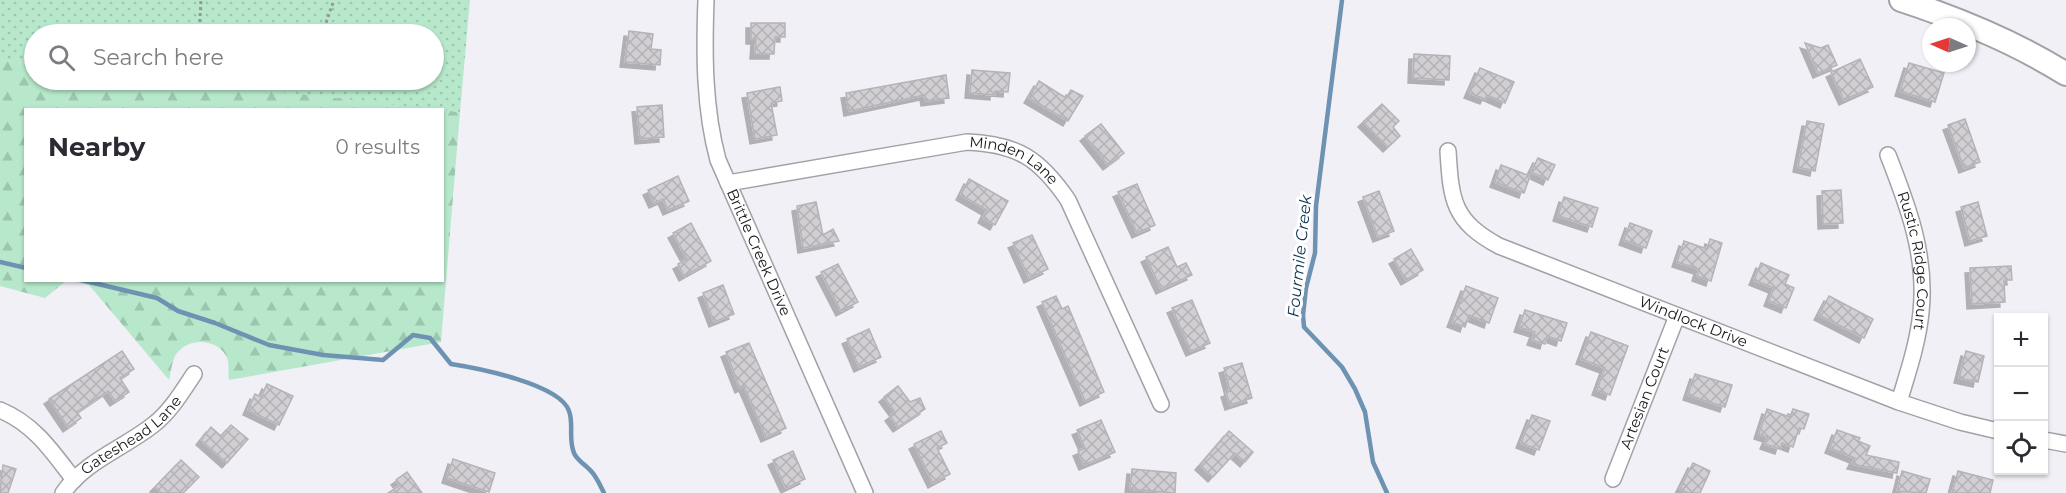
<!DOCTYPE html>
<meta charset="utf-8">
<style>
:root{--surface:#fff;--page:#f2f2f3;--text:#2b2b33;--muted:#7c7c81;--line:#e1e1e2}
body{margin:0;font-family:Montserrat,sans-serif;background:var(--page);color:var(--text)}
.controls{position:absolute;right:18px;bottom:18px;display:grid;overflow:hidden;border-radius:0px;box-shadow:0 2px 4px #0004}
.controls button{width:54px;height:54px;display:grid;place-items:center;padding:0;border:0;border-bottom:2px solid var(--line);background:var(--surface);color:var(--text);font:30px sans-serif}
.compass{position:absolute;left:1922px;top:18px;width:54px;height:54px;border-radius:50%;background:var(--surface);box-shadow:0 2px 4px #0004;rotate:273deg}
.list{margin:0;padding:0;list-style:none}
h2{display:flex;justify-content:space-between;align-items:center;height:78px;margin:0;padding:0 24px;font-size:26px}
h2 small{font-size:20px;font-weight:400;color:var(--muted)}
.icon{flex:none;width:33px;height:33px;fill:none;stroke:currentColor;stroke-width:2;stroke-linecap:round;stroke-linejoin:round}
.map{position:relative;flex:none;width:2066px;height:493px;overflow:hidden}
.search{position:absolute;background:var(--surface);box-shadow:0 2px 4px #0004;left:24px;top:24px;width:420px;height:66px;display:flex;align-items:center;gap:15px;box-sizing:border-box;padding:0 21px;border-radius:33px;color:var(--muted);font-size:22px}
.panel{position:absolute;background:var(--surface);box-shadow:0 2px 4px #0004;left:24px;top:108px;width:420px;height:174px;border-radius:0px}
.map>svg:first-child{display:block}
.forest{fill:url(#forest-firs)}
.park{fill:url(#park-dots)}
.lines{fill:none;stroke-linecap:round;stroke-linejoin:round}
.stream{stroke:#6e93b2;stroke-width:4.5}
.building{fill:url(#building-cross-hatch);stroke:#b6b3b8;stroke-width:1.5;filter:url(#shadow)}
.minor-casing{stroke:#a1a2a7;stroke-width:18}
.secondary-casing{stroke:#a1a2a7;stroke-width:26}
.path{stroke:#97979b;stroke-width:3;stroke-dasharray:3 3;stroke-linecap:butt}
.minor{stroke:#fff;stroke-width:15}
.secondary{stroke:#fff;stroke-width:22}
.labels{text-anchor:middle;stroke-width:6;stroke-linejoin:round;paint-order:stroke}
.street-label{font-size:15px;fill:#19191b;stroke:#fff}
.water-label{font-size:16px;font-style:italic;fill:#0c3451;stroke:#fff}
</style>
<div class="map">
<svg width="2066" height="493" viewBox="0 0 2066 493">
<defs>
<pattern id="forest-firs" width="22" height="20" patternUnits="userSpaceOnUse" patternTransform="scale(1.5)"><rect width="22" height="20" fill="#b7e8cb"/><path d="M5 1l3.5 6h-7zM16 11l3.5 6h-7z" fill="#9dc6ae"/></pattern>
<pattern id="park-dots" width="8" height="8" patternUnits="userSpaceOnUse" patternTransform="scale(1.5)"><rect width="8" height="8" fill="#b7e8cb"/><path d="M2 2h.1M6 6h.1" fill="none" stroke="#9dc6ae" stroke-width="1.8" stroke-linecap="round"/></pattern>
<pattern id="building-cross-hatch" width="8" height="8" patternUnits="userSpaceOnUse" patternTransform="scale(1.5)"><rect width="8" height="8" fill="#d2cfd4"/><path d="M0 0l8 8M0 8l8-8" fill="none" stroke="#b4b1b5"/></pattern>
<filter id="shadow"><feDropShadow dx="-5" dy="5" stdDeviation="0" flood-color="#0004"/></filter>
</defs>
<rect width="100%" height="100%" fill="#f0f0f6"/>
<g class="forest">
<polygon points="0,60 34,64 34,80 173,80 440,109 26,110 26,280 66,281 45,298 0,286"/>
<path d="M443 110 460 112 441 342 229 380C228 374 229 366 228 360 221 339 190 336 177 353 172 359 171 372 169 380L89 285 70 281 442 280Z"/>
</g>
<polygon class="park" points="0,0 470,0 460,112 173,80 434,80 434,34 34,34 34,64 0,60"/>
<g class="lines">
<g class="stream">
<polyline points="1342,0 1316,206 1315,253 1306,288 1303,315 1304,327 1342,367 1355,389 1365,412 1373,462 1387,493"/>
<polyline points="0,262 26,268"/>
<path d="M81 280 157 298 178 311 215 323 269 345 323 355 383 360 413 335 430 338 451 364C477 368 560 384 569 411 574 424 568 439 574 453 576 459 584 464 589 469 596 475 600 485 604 493"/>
</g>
</g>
<g class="building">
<polygon points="751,23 785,23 785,37 775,37 774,54 755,54 756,39 751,39"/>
<polygon points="629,31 653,34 651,49 661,50 660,65 625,62"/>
<polygon points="1805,43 1821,48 1828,45 1837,65 1818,73"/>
<polygon points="1414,54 1450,56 1449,80 1413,78"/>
<polygon points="1860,59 1873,87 1844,100 1831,72"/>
<polygon points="1909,63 1944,73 1935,102 1900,91"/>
<polygon points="1480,68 1514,82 1505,103 1487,95 1485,99 1469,93"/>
<polygon points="972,70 1010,73 1008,92 995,91 995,95 970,93"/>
<polygon points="946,75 949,98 926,101 925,95 849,111 846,93"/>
<polygon points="1039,81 1066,98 1071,90 1083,96 1068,121 1029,98"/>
<polygon points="780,87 782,101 771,103 777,135 755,139 747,93"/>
<polygon points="1382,104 1399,121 1393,127 1400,136 1388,147 1363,122"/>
<polygon points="662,105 664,137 640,139 637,107"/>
<polygon points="1965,119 1980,162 1964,168 1948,125"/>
<polygon points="1807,121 1824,124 1815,171 1798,167"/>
<polygon points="1101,124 1124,153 1108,165 1085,136"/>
<polygon points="1538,158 1555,165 1548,180 1531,172"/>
<polygon points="1501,165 1530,176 1524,193 1495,182"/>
<polygon points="678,176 689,201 668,210 663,199 654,203 648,190"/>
<polygon points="969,179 1008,201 995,225 983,218 987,210 961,195"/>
<polygon points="1137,184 1155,225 1137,233 1118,192"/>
<polygon points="1841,190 1843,223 1823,224 1822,191"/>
<polygon points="1379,191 1394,231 1378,237 1363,197"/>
<polygon points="1564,197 1598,208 1592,227 1558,216"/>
<polygon points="816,202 823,235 833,229 839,241 803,248 797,206"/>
<polygon points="1978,202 1987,236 1970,241 1961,207"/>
<polygon points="691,223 711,261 684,276 678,264 687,259 673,233"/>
<polygon points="1630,223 1652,231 1646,248 1624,240"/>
<polygon points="1032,235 1048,269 1029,278 1013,243"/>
<polygon points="1710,239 1722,243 1711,281 1697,276 1699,269 1677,262 1684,241 1707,249"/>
<polygon points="1168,247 1177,267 1186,263 1192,275 1161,289 1146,257"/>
<polygon points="1411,249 1423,270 1406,280 1394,259"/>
<polygon points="1761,263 1789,275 1785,284 1794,288 1786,308 1769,301 1774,288 1754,280"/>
<polygon points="838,264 858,302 841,311 821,272"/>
<polygon points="2011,266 2012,280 2004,280 2005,302 1972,304 1970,268"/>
<polygon points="723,285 734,314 714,322 703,293"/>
<polygon points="1466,286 1498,298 1489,323 1469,315 1465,327 1452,322"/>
<polygon points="1056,296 1062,309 1068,306 1104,392 1085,401 1042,302"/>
<polygon points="1829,296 1873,319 1864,338 1819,315"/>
<polygon points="1192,300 1210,343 1191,351 1172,308"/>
<polygon points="1525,310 1567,323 1561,341 1547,336 1545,344 1532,340 1535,332 1519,327"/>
<polygon points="869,329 881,357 859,367 847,339"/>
<polygon points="1591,332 1628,346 1610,395 1597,390 1605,368 1581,359"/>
<polygon points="749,343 786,428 766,437 744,386 740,388 726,352"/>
<polygon points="122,351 134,369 120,378 129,392 115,401 108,391 77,412 81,418 68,427 49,399"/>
<polygon points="1966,351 1984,356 1978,382 1959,378"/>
<polygon points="1242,363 1252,398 1230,405 1226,392 1230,391 1224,368"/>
<polygon points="1695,374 1732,385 1725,407 1688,395"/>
<polygon points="267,384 293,396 279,425 248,410 255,394 261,397"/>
<polygon points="898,386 910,402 920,398 925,409 898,427 890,416 895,412 884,397"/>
<polygon points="1767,409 1790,417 1793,409 1809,414 1804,429 1799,428 1793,447 1782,443 1780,449 1765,444 1768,437 1759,434"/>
<polygon points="1532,415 1550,421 1539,450 1521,443"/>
<polygon points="1101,420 1115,452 1084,465 1078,451 1085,448 1077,430"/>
<polygon points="231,425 248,439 227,463 201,440 211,427 221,436"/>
<polygon points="1837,430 1860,438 1858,441 1870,446 1866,455 1899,462 1897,473 1852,464 1855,458 1830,448"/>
<polygon points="941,431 947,443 937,448 950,474 933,483 914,444"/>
<polygon points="1229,431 1253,452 1245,462 1235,453 1213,477 1200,465"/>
<polygon points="793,451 805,479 786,488 773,460"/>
<polygon points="453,459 495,473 489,492 447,478"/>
<polygon points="181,460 199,477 183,493 161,493 155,487"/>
<polygon points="1693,463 1710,471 1700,493 1688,493 1680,489"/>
<polygon points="3,465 16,469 8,493 0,493"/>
<polygon points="1132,469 1176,473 1175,493 1130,489"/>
<polygon points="1902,471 1930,479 1926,493 1897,491"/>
<polygon points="1958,471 1993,480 1990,493 1952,493"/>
<polygon points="407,472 422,493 388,493 400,485 396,480"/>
</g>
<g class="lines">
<g class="minor-casing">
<g id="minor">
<path id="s1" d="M706 0C704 54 704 108 718 160L865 493"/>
<path id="s2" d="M1448 151C1451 201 1453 221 1499 246L1899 402 1960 422 1998 431"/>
<path id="s3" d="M1888 155C1908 206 1927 256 1921 312 1918 343 1908 372 1899 402"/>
<path id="s4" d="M728 183 967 142C1018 144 1040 159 1068 200L1161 404"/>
<path d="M0 410C34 424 52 451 74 480"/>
<polyline points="2044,440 2066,444"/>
<path id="s5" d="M1613 479 1677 316"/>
<path id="s6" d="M63 493C85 461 124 448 153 425 170 412 182 392 194 374"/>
</g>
</g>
<g class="secondary-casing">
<path id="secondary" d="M1901 0C1959 19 2015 42 2066 74"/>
</g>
<g class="path">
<polyline points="199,34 201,0"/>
<polyline points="322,34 334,0"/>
</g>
<use href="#minor" class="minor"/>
<use href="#secondary" class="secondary"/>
</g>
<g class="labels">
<g class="street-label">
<text dy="5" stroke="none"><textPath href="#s4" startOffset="294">Minden Lane</textPath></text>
<text dy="5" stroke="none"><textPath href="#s1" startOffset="262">Brittle Creek Drive</textPath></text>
<text dy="5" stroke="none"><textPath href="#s3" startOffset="110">Rustic Ridge Court</textPath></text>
<text dy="5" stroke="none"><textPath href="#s2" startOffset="324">Windlock Drive</textPath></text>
<text dy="5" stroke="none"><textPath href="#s5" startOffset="87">Artesian Court</textPath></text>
<text dy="5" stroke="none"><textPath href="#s6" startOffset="90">Gateshead Lane</textPath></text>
</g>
<g class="water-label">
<text transform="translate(1299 256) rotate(-84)" y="6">Fourmile Creek</text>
</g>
</g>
</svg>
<div class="controls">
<button>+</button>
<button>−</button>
<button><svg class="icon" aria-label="locate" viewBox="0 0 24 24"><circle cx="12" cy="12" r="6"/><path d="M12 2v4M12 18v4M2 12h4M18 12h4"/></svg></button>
</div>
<svg class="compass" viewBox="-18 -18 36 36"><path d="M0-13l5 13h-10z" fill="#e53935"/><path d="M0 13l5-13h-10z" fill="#7c7c81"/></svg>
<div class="search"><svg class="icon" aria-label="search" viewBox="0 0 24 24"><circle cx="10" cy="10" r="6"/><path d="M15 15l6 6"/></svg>Search here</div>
<section class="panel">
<h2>Nearby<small>0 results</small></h2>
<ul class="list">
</ul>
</section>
</div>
